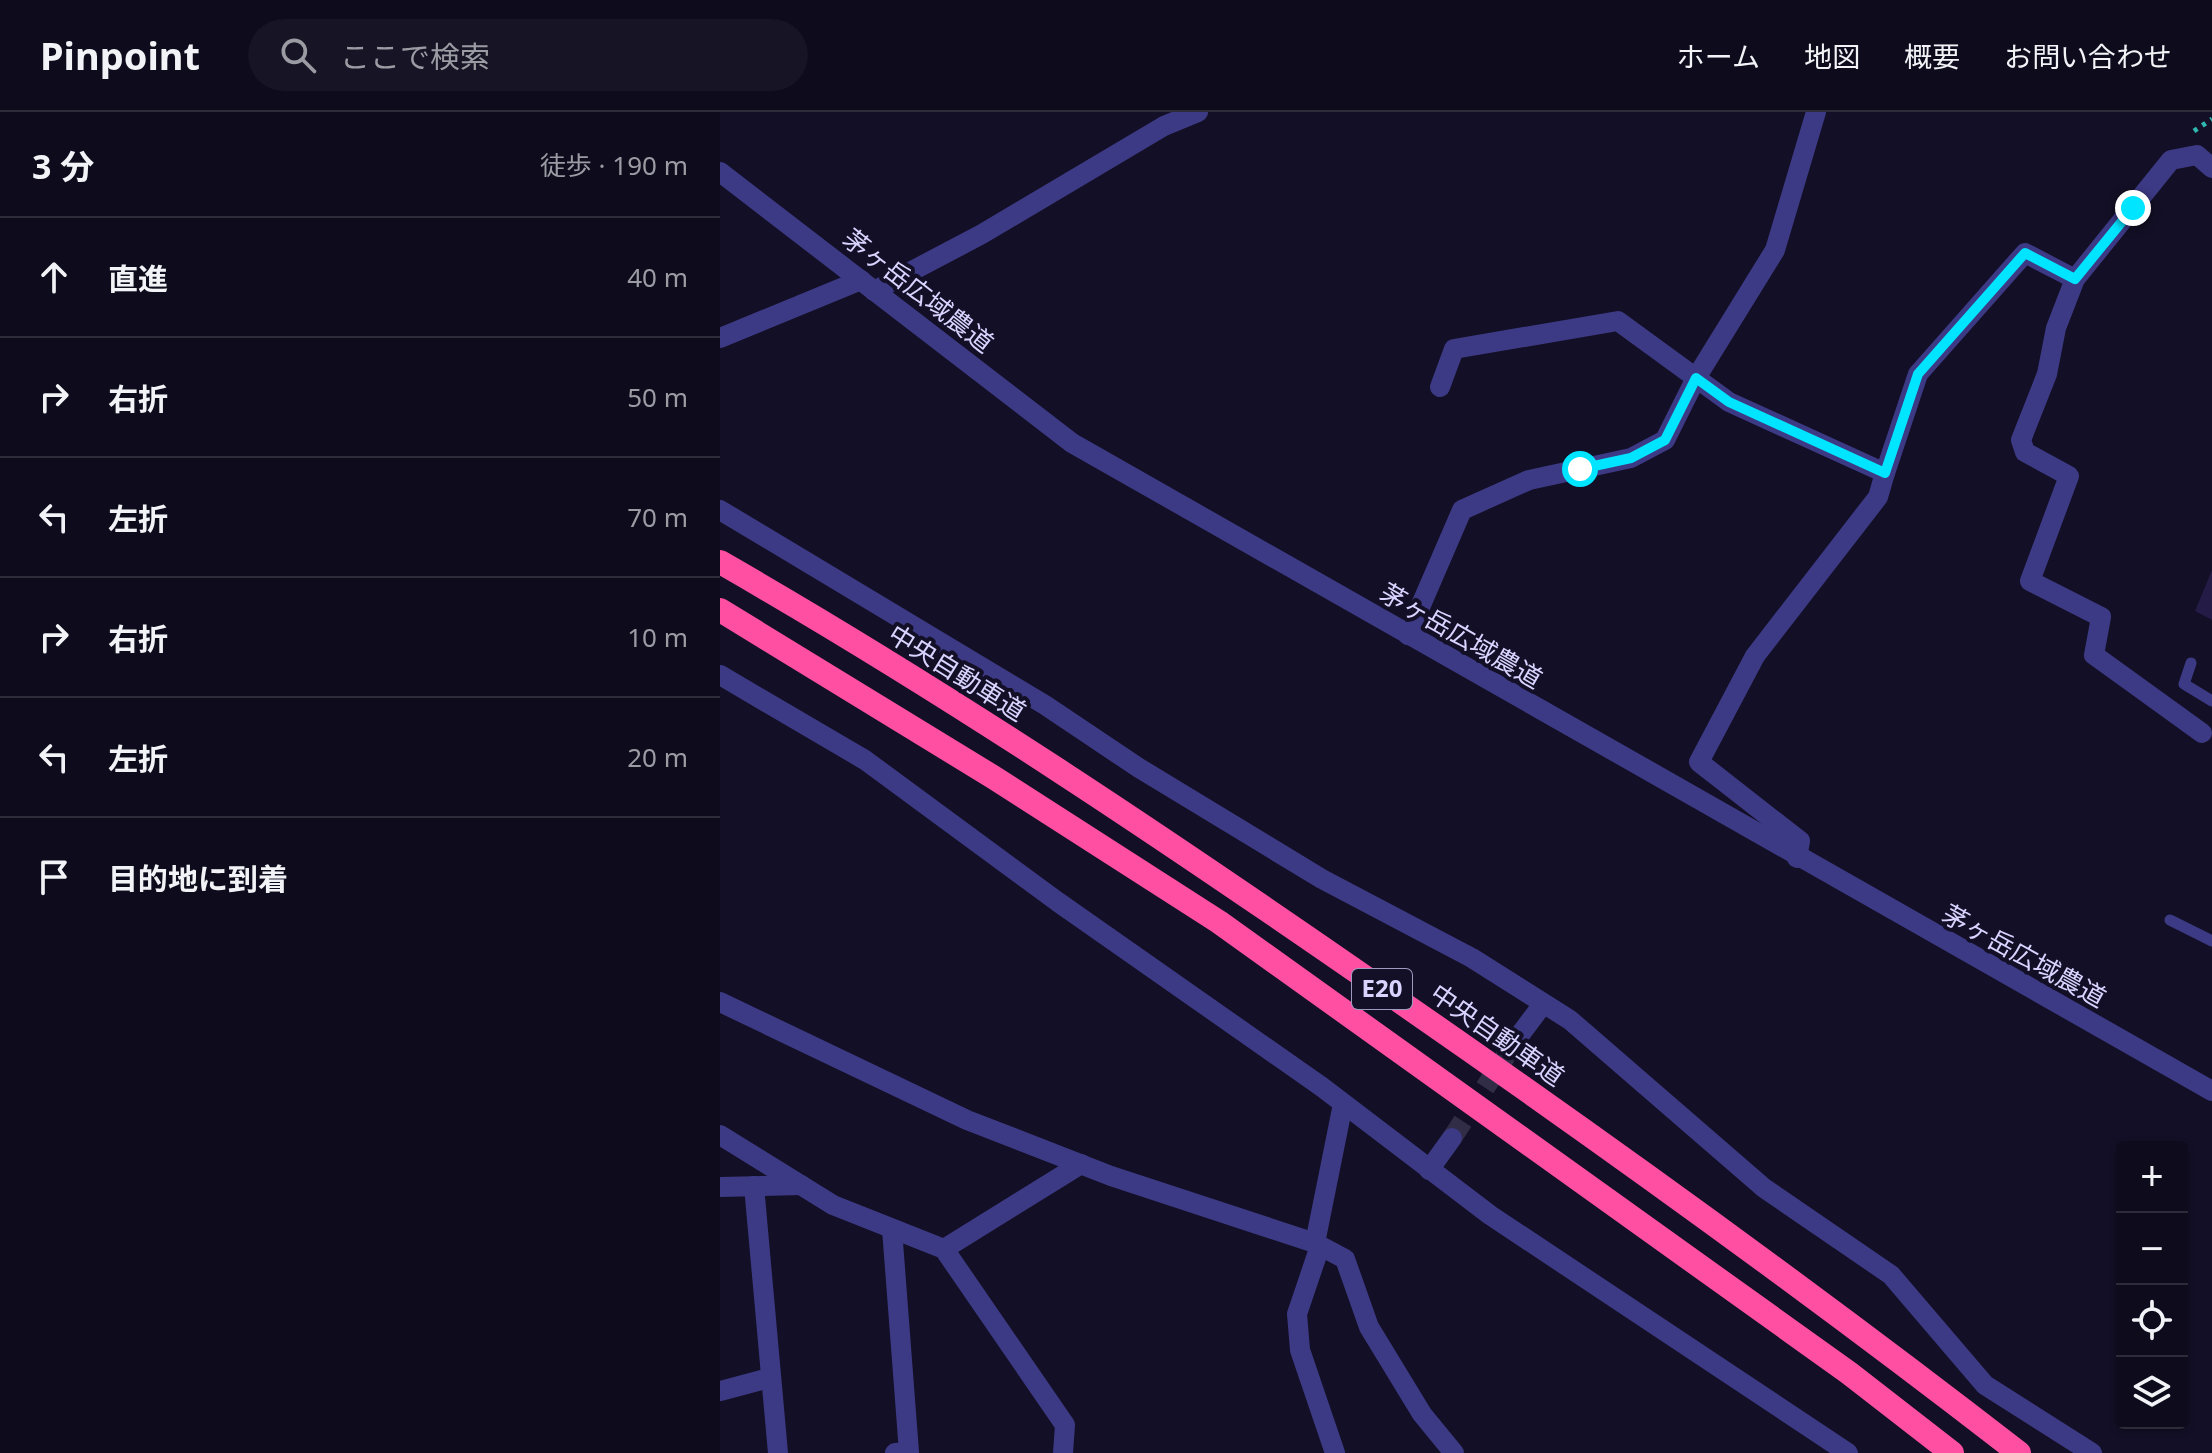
<!DOCTYPE html>
<html lang="ja">
<meta charset="utf-8">
<style>
:root{--surface:#0e0b1c;--page:#171425;--text:#f1f3f6;--muted:#9b9ba3;--line:#2e2b3b}
body{margin:0;font-family:"Noto Sans","Noto Sans JP",sans-serif;background:var(--page);color:var(--text)}
.controls{position:absolute;right:24px;bottom:24px;display:grid;overflow:hidden;border-radius:8px;box-shadow:0 2px 6px #0004}
.controls button{width:72px;height:72px;display:grid;place-items:center;padding:0;border:0;border-bottom:2px solid var(--line);background:var(--surface);color:var(--text);font:40px sans-serif}
.stop{position:absolute;width:24px;height:24px;margin:-18px;border:6px solid #00e5ff;border-radius:50%;background:#fff}
.stop.end{background:#00e5ff;border-color:#fff;box-shadow:0 2px 8px #0008}
.list{margin:0;padding:0;list-style:none}
h2{display:flex;justify-content:space-between;align-items:center;height:104px;margin:0;padding:0 32px;font-size:34px}
h2 small{font-size:26px;font-weight:400;color:var(--muted)}
.list li{display:grid;grid-template-columns:52px 1fr auto;gap:24px;align-items:center;box-sizing:border-box;height:120px;padding:0 32px;border-top:2px solid var(--line)}
.list b{display:block;font-size:30px;white-space:nowrap}
.list em{font-size:26px;font-style:normal;color:var(--muted)}
.icon{flex:none;width:44px;height:44px;fill:none;stroke:currentColor;stroke-width:2;stroke-linecap:round;stroke-linejoin:round}
.map{position:relative;flex:none;width:1492px;height:1341px;overflow:hidden}
header{display:flex;align-items:center;gap:48px;box-sizing:border-box;height:112px;padding:0 40px;background:var(--surface);border-bottom:2px solid var(--line)}
header strong{font-size:38px}
nav{display:flex;gap:44px;margin-inline-start:auto;font-size:28px}
.search{width:560px;height:72px;background:var(--page);display:flex;align-items:center;gap:20px;box-sizing:border-box;padding:0 28px;border-radius:44px;color:var(--muted);font-size:30px}
main{display:flex}
aside{flex:1;background:var(--surface)}
.map>svg:first-child{display:block}
.building{fill:#241b47}
.lines{fill:none;stroke-linecap:round;stroke-linejoin:round}
.minor-tunnel{stroke:#312d47;stroke-width:20;stroke-dasharray:20 10;stroke-linecap:butt}
.path{stroke:#2fb8b0;stroke-width:5;stroke-dasharray:4 6;stroke-linecap:butt}
.service{stroke:#3d3a85;stroke-width:11}
.minor{stroke:#3d3a85;stroke-width:20}
.tertiary{stroke:#3d3a85;stroke-width:20}
.motorway{stroke:#ff4fa3;stroke-width:24}
.route{stroke:#00e5ff;stroke-width:10}
.labels{text-anchor:middle;stroke-width:8;stroke-linejoin:round;paint-order:stroke}
.shield{fill:#130f26;stroke:#9e99be;stroke-width:2}
.shield-label{font-size:24px;font-weight:bold;fill:#d9d4ff}
.street-label{font-size:26px;fill:#d9d4ff;stroke:#130f26}
</style>
<header>
<strong>Pinpoint</strong>
<div class="search"><svg class="icon" aria-label="search" viewBox="0 0 24 24"><circle cx="10" cy="10" r="6"/><path d="M15 15l6 6"/></svg>ここで検索</div>
<nav><a>ホーム</a><a>地図</a><a>概要</a><a>お問い合わせ</a></nav>
</header>
<main>
<aside>
<h2>3 分<small>徒歩 · 190 m</small></h2>
<ul class="list">
<li><svg class="icon" aria-label="ahead" viewBox="0 0 24 24"><path d="M12 20V5M6 11l6-6 6 6"/></svg><div><b>直進</b></div><em>40 m</em></li>
<li><svg class="icon" aria-label="right" viewBox="0 0 24 24"><path d="M7 20v-9h11M14 6l5 5-5 5"/></svg><div><b>右折</b></div><em>50 m</em></li>
<li><svg class="icon" aria-label="left" viewBox="0 0 24 24"><path d="M17 20v-9H6M10 6l-5 5 5 5"/></svg><div><b>左折</b></div><em>70 m</em></li>
<li><svg class="icon" aria-label="right" viewBox="0 0 24 24"><path d="M7 20v-9h11M14 6l5 5-5 5"/></svg><div><b>右折</b></div><em>10 m</em></li>
<li><svg class="icon" aria-label="left" viewBox="0 0 24 24"><path d="M17 20v-9H6M10 6l-5 5 5 5"/></svg><div><b>左折</b></div><em>20 m</em></li>
<li><svg class="icon" aria-label="arrive" viewBox="0 0 24 24"><path d="M6 21V4h12l-3 4 3 4H6"/></svg><div><b>目的地に到着</b></div></li>
</ul>
</aside>
<div class="map">
<svg width="1492" height="1341" viewBox="0 0 1492 1341">
<rect width="100%" height="100%" fill="#130f26"/>
<polygon class="building" points="1492,458 1492,508 1475,499"/>
<g class="lines">
<polyline class="minor-tunnel" points="732,1026 799,924"/>
<polyline class="path" points="1474,19 1492,7"/>
<g class="service">
<polyline points="1471,551 1464,572 1492,589"/>
<polyline points="1450,808 1492,829"/>
</g>
<g class="minor">
<polyline points="154,179 262,122 444,14 478,0"/>
<polyline points="0,226 141,168"/>
<polyline points="720,275 734,237 898,209 1009,290 1165,361 1158,385 1035,544 979,650 1080,729 1077,746"/>
<polyline points="1165,361 1198,262 1305,141 1355,167"/>
<polyline points="0,398 325,593 419,656 602,767 752,846 850,908 1044,1076 1171,1163 1265,1273 1372,1341"/>
<polyline points="688,523 742,398 809,368 911,346 945,328 976,266 1055,138 1096,0"/>
<polyline points="0,563 145,648 338,790 602,975 770,1103 1128,1341"/>
<polyline points="1482,621 1374,543 1381,505 1310,469 1349,364 1305,340 1301,328 1327,262 1336,216 1355,167 1451,48 1477,43 1492,56"/>
<polyline points="0,890 247,1008 391,1064 595,1131 625,1147 649,1215 702,1302 734,1341"/>
<polyline points="799,924 823,892"/>
<polyline points="0,1023 113,1093 224,1137 345,1313 343,1341"/>
<polyline points="709,1058 732,1026"/>
<polyline points="34,1074 58,1341"/>
<polyline points="0,1075 81,1073"/>
<polyline points="172,1117 189,1340 175,1341"/>
<polyline points="595,1131 623,992"/>
<polyline points="600,1134 577,1202 580,1238 615,1341"/>
<polyline points="224,1137 361,1052"/>
<polyline points="0,1279 49,1266"/>
</g>
<polyline class="tertiary" points="0,60 352,331 1492,979"/>
<g class="motorway">
<path d="M0 450C227 580 444 726 659 875 876 1025 1090 1179 1299 1341"/>
<polyline points="0,498 273,665 499,810 1129,1261 1232,1341"/>
</g>
</g>
<g class="lines">
<polyline class="route" points="860,357 911,346 945,328 976,266 1009,290 1165,361 1198,262 1305,141 1355,167 1413,96"/>
</g>
<g class="labels">
<rect class="shield" x="632" y="857" width="60" height="40" rx="6"/>
<g class="shield-label">
<text x="662" y="885">E20</text>
</g>
<g class="street-label">
<text transform="translate(198 179) rotate(38)" y="9">茅ヶ岳広域農道</text>
<text transform="translate(741 524) rotate(30)" y="9">茅ヶ岳広域農道</text>
<text transform="translate(237 561) rotate(32)" y="9">中央自動車道</text>
<text transform="translate(1304 844) rotate(29)" y="9">茅ヶ岳広域農道</text>
<text transform="translate(777 923) rotate(35)" y="9">中央自動車道</text>
</g>
</g>
</svg>
<div class="controls">
<button>+</button>
<button>−</button>
<button><svg class="icon" aria-label="locate" viewBox="0 0 24 24"><circle cx="12" cy="12" r="6"/><path d="M12 2v4M12 18v4M2 12h4M18 12h4"/></svg></button>
<button><svg class="icon" aria-label="layers" viewBox="0 0 24 24"><path d="M12 4l9 5-9 5-9-5zM3 14l9 5 9-5"/></svg></button>
</div>
<div class="stop" style="left:860px;top:357px"></div>
<div class="stop end" style="left:1413px;top:96px"></div>
</div>
</main>
